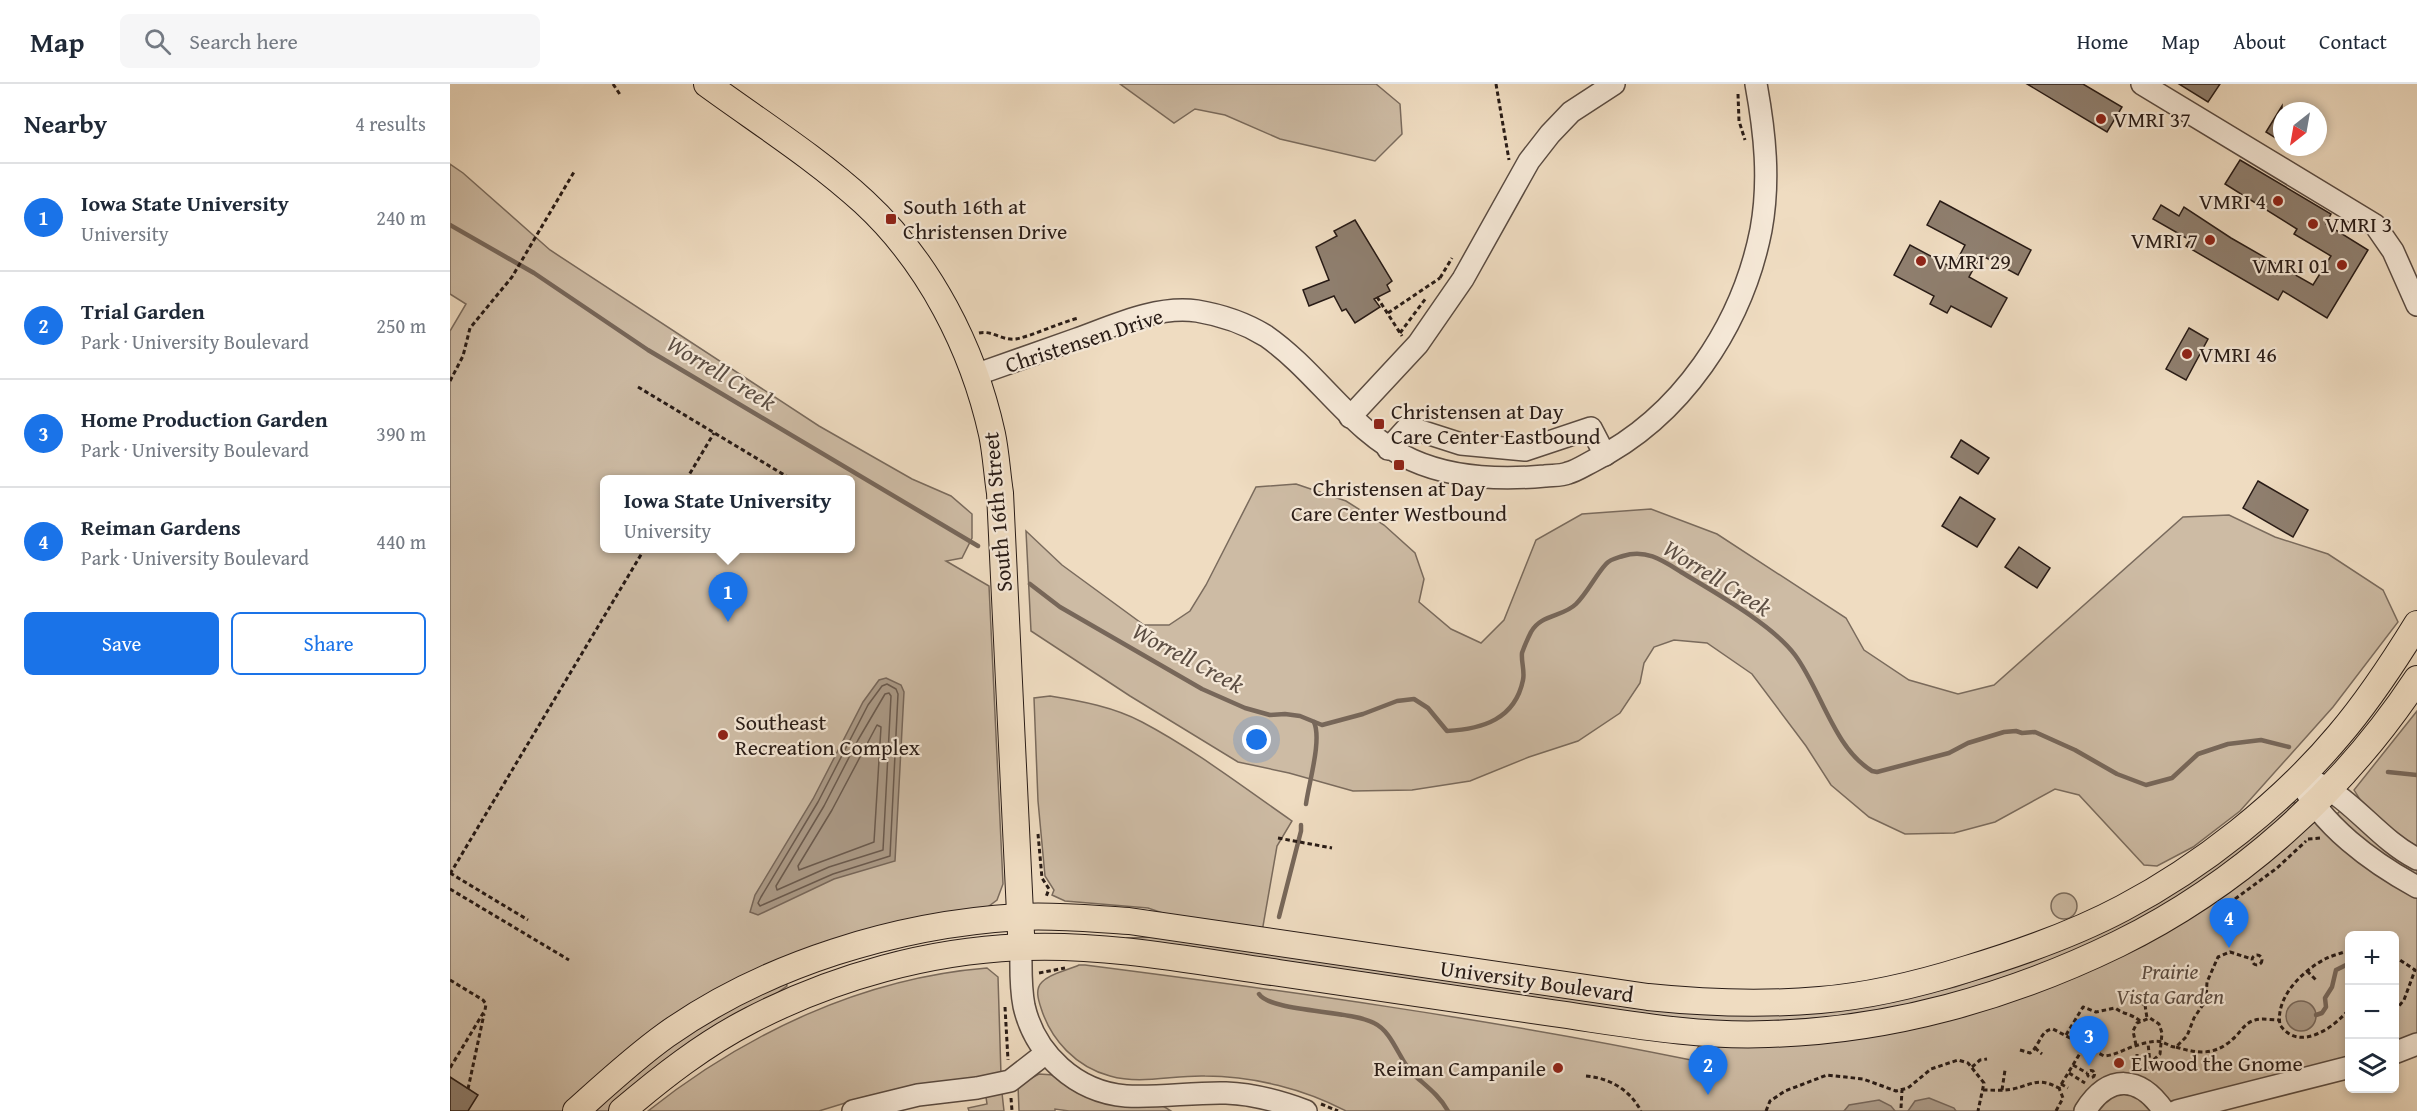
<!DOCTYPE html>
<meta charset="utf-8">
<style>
:root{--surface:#fff;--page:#f6f6f7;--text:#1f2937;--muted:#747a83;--line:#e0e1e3;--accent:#1a73e8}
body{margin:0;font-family:"Gentium Book Plus",serif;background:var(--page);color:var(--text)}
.controls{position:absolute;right:18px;bottom:18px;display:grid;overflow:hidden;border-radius:9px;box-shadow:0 3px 9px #0003}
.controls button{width:54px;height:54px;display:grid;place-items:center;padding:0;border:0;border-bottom:2px solid var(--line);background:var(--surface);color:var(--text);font:30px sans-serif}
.compass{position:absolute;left:1823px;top:18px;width:54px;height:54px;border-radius:50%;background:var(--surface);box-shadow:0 3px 9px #0003;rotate:211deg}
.you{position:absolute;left:807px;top:656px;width:21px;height:21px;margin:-15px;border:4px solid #fff;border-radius:50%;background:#1a73e8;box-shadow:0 0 0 9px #1a73e833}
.badge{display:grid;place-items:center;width:39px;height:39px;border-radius:50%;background:var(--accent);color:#fff;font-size:20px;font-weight:700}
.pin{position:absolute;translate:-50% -50px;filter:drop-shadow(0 2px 3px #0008)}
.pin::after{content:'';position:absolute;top:32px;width:21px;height:18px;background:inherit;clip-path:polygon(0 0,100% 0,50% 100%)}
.popup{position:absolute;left:150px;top:391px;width:255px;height:78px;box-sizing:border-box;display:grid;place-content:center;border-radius:9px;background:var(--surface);filter:drop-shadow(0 2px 4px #0005);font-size:20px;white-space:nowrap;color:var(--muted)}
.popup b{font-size:22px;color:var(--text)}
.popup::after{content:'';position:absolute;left:50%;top:100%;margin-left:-12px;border:12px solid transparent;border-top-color:var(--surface)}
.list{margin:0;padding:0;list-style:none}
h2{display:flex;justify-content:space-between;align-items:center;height:78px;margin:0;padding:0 24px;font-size:26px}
h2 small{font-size:20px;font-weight:400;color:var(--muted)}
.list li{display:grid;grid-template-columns:39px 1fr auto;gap:18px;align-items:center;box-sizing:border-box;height:108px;padding:0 24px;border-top:2px solid var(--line)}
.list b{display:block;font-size:22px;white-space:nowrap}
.list p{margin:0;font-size:20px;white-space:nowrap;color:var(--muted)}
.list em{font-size:20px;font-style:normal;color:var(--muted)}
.actions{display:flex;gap:12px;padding:18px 24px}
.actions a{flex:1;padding:14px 0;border:2px solid var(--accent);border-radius:9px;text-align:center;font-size:21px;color:var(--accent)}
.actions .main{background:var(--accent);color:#fff}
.icon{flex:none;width:33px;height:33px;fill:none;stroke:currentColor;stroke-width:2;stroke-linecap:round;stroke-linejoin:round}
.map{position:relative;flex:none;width:1967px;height:1027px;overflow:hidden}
header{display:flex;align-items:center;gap:36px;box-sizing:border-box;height:84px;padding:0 30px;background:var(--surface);border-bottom:2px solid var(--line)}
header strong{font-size:28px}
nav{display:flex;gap:33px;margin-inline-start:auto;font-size:21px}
.search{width:420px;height:54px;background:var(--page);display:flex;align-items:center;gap:15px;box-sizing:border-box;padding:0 21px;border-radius:9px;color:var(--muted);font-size:22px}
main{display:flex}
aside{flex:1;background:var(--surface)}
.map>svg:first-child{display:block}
.green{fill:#cdbba4;stroke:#7a6b5d;stroke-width:1.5;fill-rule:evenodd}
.water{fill:#ab9a87;stroke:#77675a;stroke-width:1.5}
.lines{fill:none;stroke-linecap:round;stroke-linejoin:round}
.shore{stroke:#6a5a4e;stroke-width:1.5}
.stream{stroke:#77675a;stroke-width:4.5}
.building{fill:#8f7f6f;stroke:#281b16;stroke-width:1.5}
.minor-casing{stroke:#5a4b41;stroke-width:24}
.major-casing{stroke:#281b16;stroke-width:28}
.path{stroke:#281b16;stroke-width:3;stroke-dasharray:4.5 3;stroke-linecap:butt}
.minor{stroke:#f5e8d7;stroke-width:21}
.major{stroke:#efdcc1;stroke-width:26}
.poi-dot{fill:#8f2418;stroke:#f5e8d7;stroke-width:2}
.labels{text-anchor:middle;stroke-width:4.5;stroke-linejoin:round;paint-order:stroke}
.poi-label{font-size:22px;fill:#281b16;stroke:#f5e8d7;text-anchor:start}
.street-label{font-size:22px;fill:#281b16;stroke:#f5e8d7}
.park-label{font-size:22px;font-style:italic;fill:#5a4b41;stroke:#f5e8d7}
.water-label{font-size:24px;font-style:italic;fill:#5c4e43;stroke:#f5e8d7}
</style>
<header>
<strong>Map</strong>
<div class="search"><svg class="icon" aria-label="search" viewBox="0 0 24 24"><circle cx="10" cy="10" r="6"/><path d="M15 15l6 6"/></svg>Search here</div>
<nav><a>Home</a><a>Map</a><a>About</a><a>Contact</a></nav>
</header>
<main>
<aside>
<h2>Nearby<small>4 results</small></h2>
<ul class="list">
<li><span class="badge">1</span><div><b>Iowa State University</b><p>University</p></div><em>240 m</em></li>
<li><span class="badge">2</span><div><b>Trial Garden</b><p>Park · University Boulevard</p></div><em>250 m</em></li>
<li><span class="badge">3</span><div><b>Home Production Garden</b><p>Park · University Boulevard</p></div><em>390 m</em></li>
<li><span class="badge">4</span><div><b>Reiman Gardens</b><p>Park · University Boulevard</p></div><em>440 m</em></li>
</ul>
<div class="actions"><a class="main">Save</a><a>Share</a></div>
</aside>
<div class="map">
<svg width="1967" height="1027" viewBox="0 0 1967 1027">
<rect width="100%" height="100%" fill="#efdcc1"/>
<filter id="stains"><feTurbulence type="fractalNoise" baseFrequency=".00333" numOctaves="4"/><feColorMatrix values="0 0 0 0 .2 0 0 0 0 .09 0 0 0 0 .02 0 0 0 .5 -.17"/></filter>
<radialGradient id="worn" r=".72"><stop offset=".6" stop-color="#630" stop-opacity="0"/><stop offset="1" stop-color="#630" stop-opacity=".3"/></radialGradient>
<g class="green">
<polygon points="670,0 926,0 950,20 952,50 925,77 830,55 775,31 745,25 724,39"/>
<path d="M0 80 13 89 100 166 369 342 462 395 501 412 522 430V454L512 474 496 477 539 502 553 800 547 816 531 828 350 872 117 1027H0V247L16 220 0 210ZM155 396H401V464H155Z"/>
<polygon points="846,400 896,417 934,441 965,469 974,495 969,518 1001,545 1031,559 1054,536 1086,456 1132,430 1201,425 1267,450 1396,534 1414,566 1459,596 1508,610 1544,601 1733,433 1779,431 1825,453 1878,470 1933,506 1948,538 1883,623 1790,727 1743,763 1707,782 1694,781 1629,711 1605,705 1545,738 1504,749 1455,750 1419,733 1381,701 1356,662 1302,590 1257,559 1224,556 1204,563 1194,579 1190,599 1170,629 1128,657 1079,673 1020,697 962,706 903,707 839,689 788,678 680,612 581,547 576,447 612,481 694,541 719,541 740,527 756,501 806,403"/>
<path d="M600 612C631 617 664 623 692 638 745 666 793 703 842 737L827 762 812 848 733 836 698 824 615 817 602 811 604 806 595 792 588 717 584 614Z"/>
<path d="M1967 627V762C1942 748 1919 732 1904 706Z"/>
<polygon points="1847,718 1850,721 1741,808 1599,884 1434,930 1260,941 677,859 677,854 704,853 1003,895 1433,918 1505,903 1593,873 1838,720"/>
<path d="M1863 721 1967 803V960L1945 969 1944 852H1900L1899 983 1727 1027H896C854 1005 803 992 755 992 723 991 691 1001 660 992 626 983 601 956 591 924 588 915 585 905 592 898 600 889 619 886 629 881H635C838 907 1041 935 1241 976L1256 949 1373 946 1634 876Z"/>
<polygon points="1892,725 1967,785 1967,794 1926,768 1886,731"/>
<circle cx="1614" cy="822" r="13"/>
<path d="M537 884 548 893 551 991 418 1012 369 1027H198C295 950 412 894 537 884Z"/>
<polygon points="336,898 337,902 160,1027 142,1027 224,959 287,921"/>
<polygon points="589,990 604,991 713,1022 721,1027 619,1027 605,1025 605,1027 569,1027 568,1001"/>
<polygon points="552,1009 554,1027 519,1027 518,1024 537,1020 536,1013"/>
</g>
<g class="water">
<polygon points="436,594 451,601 454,608 445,777 384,795 308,831 300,828 305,811 363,715 413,618 429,596"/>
<circle cx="1851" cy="932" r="15"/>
<polygon points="1479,1014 1504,1024 1506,1027 1458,1027 1465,1017"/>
<polygon points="1429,1016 1441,1022 1445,1027 1394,1027 1399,1021"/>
</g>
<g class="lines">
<g class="shore">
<polygon points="437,600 446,605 448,610 440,772 383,790 310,822 308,819 311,813 368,718 418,621 432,602"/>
<polygon points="439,609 441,612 433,766 379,783 327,806 326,802 374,722 408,656 435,610"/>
<polygon points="427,641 431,643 424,758 349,786 348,782 382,726"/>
</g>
<g class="stream">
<polyline points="0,141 84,189 198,266 528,462"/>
<path d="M580 500 610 523 752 605 795 624 820 631 835 630 850 632 872 641 913 630 947 617 964 615 978 624 997 647C1033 645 1065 635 1073 596 1075 587 1071 578 1072 569 1074 563 1078 554 1081 548 1091 530 1113 533 1126 520 1138 508 1145 492 1156 480 1160 475 1167 474 1173 472 1196 465 1212 476 1231 488 1264 508 1323 541 1345 571 1371 606 1384 664 1422 687L1427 688 1499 669 1518 659 1554 648 1566 647 1572 649 1585 648 1625 666 1667 690 1696 701 1722 694 1748 670 1778 660 1811 656 1839 663"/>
<polyline points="1938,688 1967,691"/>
<path d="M856 720C859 698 872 656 864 638"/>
<polyline points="829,833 851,747 851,741"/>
<path d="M809 910C821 928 899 926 924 939 943 948 949 976 963 990 976 1002 989 1011 998 1027"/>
<polyline points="1866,931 1872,929 1876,923 1875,914 1882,903 1886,886 1900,879"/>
</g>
</g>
<g class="building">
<polygon points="1577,0 1633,0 1672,23 1657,48"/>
<polygon points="1729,0 1770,0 1758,18"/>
<polygon points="1832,22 1832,58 1816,48"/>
<polygon points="1790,76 1881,130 1876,140 1918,166 1877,234 1833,207 1828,216 1736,162 1740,156 1703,135 1711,121 1729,132 1734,123 1781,154 1863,201 1881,172 1844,150 1847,145 1775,100"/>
<polygon points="1490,117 1581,166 1568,191 1531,171 1519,193 1557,214 1541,243 1501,222 1497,229 1480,220 1484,212 1444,191 1460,161 1503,184 1515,161 1477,141"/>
<polygon points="905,136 942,197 937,201 940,207 924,215 930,223 905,239 896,225 892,227 884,212 859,222 853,206 879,196 866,163 887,152 884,147"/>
<polygon points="1739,244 1758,255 1736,296 1716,285"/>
<polygon points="1511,356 1539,374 1528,390 1501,373"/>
<polygon points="1808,397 1858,426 1843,453 1793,424"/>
<polygon points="1510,413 1545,435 1527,463 1492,442"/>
<polygon points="1569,463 1600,484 1587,504 1555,483"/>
<polygon points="0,993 28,1011 18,1027 0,1027"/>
</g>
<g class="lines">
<g class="minor-casing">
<g id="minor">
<polyline points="1692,0 1925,141 1943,167 1967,221"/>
<path d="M525 291C559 279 593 267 627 255 663 242 707 221 747 227 771 231 795 239 816 252 869 289 902 349 962 376 1004 395 1051 396 1095 392 1102 391 1111 392 1118 389 1126 387 1135 381 1143 377 1231 333 1292 242 1311 146 1320 97 1315 49 1306 0"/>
<polyline points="900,333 968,260 1013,195 1079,77 1100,50 1121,28 1164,0"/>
<polyline points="938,365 958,343 1011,360 1075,366 1141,344 1155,371"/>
<path d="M1849 694C1870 741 1923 779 1967 803"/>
<path d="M1865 698C1904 716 1928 755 1967 775"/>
<path d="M571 863C571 882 570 902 574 922 585 970 626 1008 676 1012 709 1014 743 1008 776 1009 803 1010 832 1018 856 1027"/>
<polyline points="1944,969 1967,960"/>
<polyline points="403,1027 468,1011 527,1004 560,997 596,969"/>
<path d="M1635 1027C1659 989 1690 992 1714 1027"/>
<polyline points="1727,1027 1900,983"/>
</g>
</g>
<g class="major-casing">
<g id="major">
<path d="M257 0C309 38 366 74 414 118 479 178 523 264 542 350 546 369 547 390 550 409L571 850"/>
<path d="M126 1027C155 1001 184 974 216 951 316 880 448 840 570 833 607 831 643 835 679 837L1198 913C1256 919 1312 921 1370 916 1420 912 1469 900 1517 885 1570 869 1624 850 1673 824 1751 783 1832 719 1889 651 1918 617 1943 579 1967 540"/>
<path d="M172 1027C212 993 254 960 301 936 384 893 481 866 575 863 660 860 745 877 829 889 920 903 1011 916 1102 929 1173 939 1245 953 1318 950 1439 947 1559 913 1668 860 1788 801 1893 707 1967 595"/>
</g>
</g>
<g class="path">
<polyline points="163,0 171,12"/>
<polyline points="1046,0 1059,76"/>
<polyline points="1288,10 1289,37 1295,56"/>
<polyline points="990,194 1002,174"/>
<polyline points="927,213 952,252"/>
<polyline points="938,229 990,194"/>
<path d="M529 249C543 246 552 257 566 255 585 251 608 239 629 234"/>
<polyline points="950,249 976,214"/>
<polyline points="0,297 13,272 20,244 62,193 124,88"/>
<polyline points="188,303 341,395"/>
<polyline points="236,396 264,349"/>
<polyline points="588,750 592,794 599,805 596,813"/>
<polyline points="828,754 882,764"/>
<polyline points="1858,755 1871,754"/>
<polyline points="0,789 78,836"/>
<polyline points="0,790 195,464"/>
<polyline points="0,805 119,876"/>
<polyline points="1785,815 1827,784 1856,757"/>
<path d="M1900 866C1892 869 1884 871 1877 874 1853 886 1825 913 1830 941 1850 969 1885 943 1900 924"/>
<circle cx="1807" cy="876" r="5"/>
<polyline points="1944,872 1965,886 1954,916 1944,928"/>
<polyline points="1857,887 1866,896"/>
<polyline points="589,889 615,884"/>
<polyline points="0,896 33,916 36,920 35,926 0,984"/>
<circle cx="1695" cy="915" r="5.5"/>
<polyline points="1695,921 1697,934"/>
<polyline points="555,923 558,976"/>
<path d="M1616 951 1633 923 1646 928 1665 924C1673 930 1682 930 1690 937"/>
<polyline points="1686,961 1683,947 1687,939 1700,934 1709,940 1712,949 1710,970 1700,979 1698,959"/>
<path d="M1726 963C1751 971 1768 971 1787 951 1792 945 1797 938 1805 936 1812 934 1822 936 1829 936"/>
<polyline points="1585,964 1592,970"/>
<path d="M1570 966 1580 969C1590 962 1590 946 1603 945L1654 972C1667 971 1676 964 1688 961 1694 959 1706 956 1712 958 1718 960 1720 963 1726 963L1737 952 1744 934 1756 916 1757 898 1768 873 1780 868 1802 875"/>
<polyline points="1645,967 1652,954 1652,949"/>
<polyline points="1687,970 1687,973 1699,971"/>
<polyline points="1623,981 1637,989"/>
<polyline points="1522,983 1530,976 1537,975"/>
<polyline points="1697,984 1701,983 1700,979"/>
<circle cx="1641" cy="990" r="3.5"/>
<polyline points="1619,989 1635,999"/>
<path d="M1136 992C1160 994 1180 1006 1191 1027"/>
<polyline points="1611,1000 1618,1004"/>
<polyline points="18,1005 34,930"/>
<path d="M1533 1006C1543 1006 1553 1007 1563 1005 1584 1000 1588 993 1609 1004L1635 961"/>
<polyline points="1552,1006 1555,986"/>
<polyline points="561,1014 562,1027"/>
<polyline points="871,1020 888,1027"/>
<polyline points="1451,1024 1452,1006"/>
<polyline points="1316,1027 1320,1017 1335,1007 1377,991 1413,995 1446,1007 1458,1004 1481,985 1508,976 1518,979 1534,999 1528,1027"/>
<polyline points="1606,1027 1613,1014 1609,1004"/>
</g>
<use href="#minor" class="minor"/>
<use href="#major" class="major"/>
</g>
<g class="poi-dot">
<circle cx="1651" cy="35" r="6"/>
<circle cx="1828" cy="117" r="6"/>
<rect x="435" y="129" width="12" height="12" rx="3"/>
<circle cx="1863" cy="140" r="6"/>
<circle cx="1760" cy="156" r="6"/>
<circle cx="1471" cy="177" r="6"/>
<circle cx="1892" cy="181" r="6"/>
<circle cx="1737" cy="270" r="6"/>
<rect x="923" y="334" width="12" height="12" rx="3"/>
<rect x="943" y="375" width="12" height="12" rx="3"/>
<circle cx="273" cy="651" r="6"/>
<circle cx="1669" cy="979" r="6"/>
<circle cx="1108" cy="984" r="6"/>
</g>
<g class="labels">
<g class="poi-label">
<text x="1663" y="43">VMRI 37</text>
<text x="1816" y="125" text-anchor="end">VMRI 4</text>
<text x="453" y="130">South 16th at<tspan x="453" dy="25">Christensen Drive</tspan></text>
<text x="1875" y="148">VMRI 3</text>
<text x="1748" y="164" text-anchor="end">VMRI 7</text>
<text x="1483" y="185">VMRI 29</text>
<text x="1880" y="189" text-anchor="end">VMRI 01</text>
<text x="1749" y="278">VMRI 46</text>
<text x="941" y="335">Christensen at Day<tspan x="941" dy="25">Care Center Eastbound</tspan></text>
<text x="949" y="412" text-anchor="middle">Christensen at Day<tspan x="949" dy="25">Care Center Westbound</tspan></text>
<text x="285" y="646">Southeast<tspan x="285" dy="25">Recreation Complex</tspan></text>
<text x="1681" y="987">Elwood the Gnome</text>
<text x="1096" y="992" text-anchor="end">Reiman Campanile</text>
</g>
<g class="street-label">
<text transform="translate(634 256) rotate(-18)" y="8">Christensen Drive</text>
<text transform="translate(547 428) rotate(-95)" y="8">South 16th Street</text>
<text transform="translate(1087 897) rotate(8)" y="8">University Boulevard</text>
</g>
<g class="park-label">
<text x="1720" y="895">Prairie<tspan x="1720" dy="25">Vista Garden</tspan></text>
</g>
<g class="water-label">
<text transform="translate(271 289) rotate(31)" y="8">Worrell Creek</text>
<text transform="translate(1267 494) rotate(32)" y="8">Worrell Creek</text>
<text transform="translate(738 574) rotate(28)" y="8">Worrell Creek</text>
</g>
</g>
<rect width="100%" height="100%" filter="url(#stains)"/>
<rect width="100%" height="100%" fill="url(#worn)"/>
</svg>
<div class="controls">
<button>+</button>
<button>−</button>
<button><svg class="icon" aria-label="layers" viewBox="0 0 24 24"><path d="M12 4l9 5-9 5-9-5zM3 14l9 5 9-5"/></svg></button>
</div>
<svg class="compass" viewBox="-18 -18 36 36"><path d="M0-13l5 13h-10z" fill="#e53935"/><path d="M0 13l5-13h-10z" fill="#747a83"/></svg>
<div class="you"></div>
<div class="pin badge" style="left:278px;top:538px">1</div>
<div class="popup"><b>Iowa State University</b>University</div>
<div class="pin badge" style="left:1258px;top:1011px">2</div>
<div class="pin badge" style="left:1639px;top:982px">3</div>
<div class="pin badge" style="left:1779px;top:864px">4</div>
</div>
</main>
